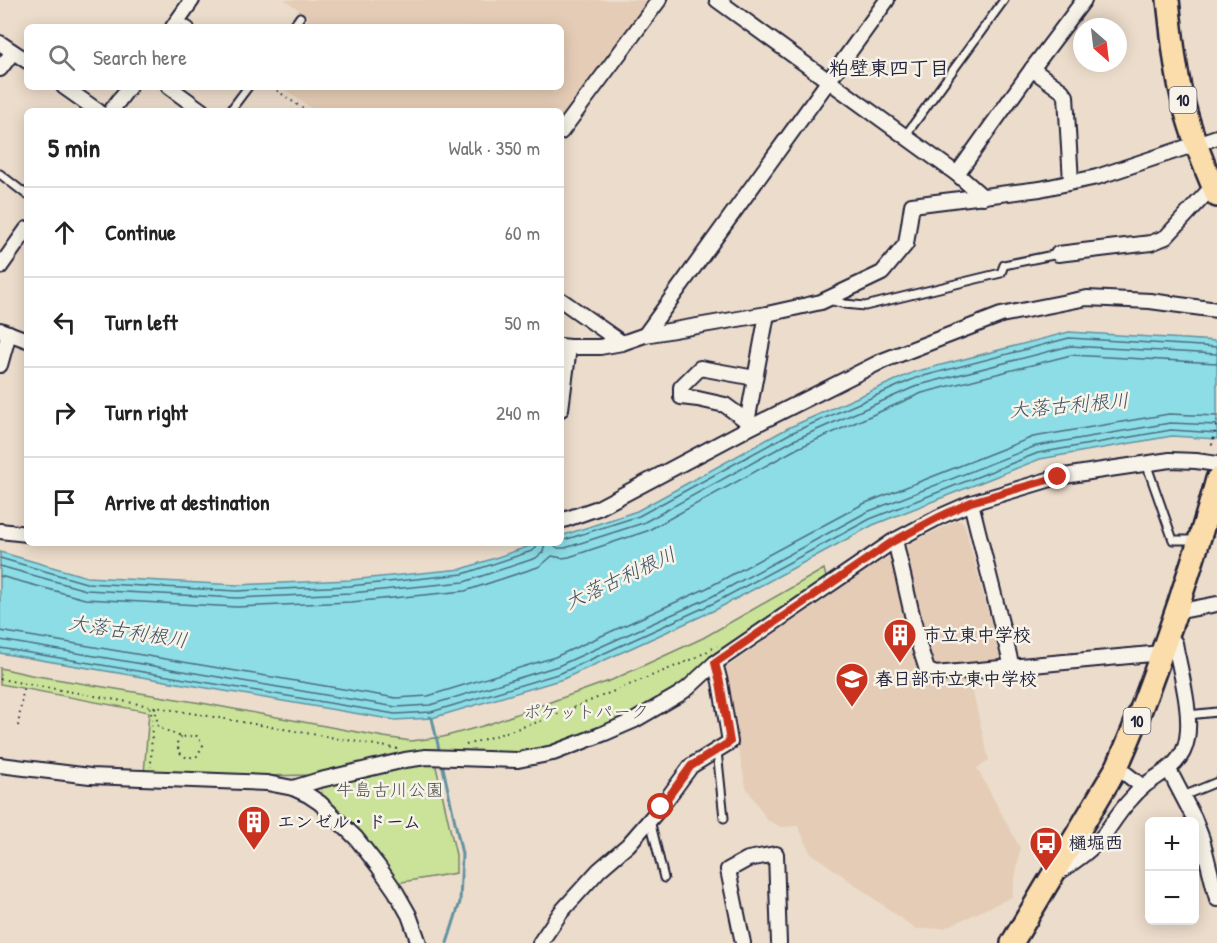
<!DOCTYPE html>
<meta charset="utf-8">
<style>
:root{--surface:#fff;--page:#f2f2f2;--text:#222;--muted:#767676;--line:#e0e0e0}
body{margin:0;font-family:"Patrick Hand","Klee One",sans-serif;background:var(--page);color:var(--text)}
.controls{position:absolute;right:18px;bottom:18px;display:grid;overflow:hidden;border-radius:9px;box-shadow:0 3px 15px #0003}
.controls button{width:54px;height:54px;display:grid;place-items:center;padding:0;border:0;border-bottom:2px solid var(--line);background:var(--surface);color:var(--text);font:30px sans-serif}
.compass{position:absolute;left:1073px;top:18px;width:54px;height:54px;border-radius:50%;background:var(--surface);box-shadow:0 3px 15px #0003;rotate:152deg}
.stop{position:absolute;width:18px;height:18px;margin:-14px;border:4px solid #c8321e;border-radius:50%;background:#fff}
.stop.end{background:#c8321e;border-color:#fff;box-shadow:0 2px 6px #0008}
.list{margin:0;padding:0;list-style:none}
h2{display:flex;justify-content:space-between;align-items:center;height:78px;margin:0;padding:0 24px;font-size:26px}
h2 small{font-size:20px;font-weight:400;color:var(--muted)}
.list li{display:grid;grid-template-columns:39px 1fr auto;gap:18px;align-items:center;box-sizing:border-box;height:90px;padding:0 24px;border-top:2px solid var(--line)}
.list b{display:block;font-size:22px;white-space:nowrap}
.list em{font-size:20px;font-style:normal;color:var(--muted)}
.icon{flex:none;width:33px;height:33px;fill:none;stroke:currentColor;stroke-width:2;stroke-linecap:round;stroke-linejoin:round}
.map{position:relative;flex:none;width:1217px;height:943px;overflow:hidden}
.search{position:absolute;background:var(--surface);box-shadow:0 3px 15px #0003;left:24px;top:24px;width:540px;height:66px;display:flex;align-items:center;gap:15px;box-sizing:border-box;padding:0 21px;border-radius:9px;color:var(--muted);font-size:22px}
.panel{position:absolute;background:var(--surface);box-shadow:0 3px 15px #0003;left:24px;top:108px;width:540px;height:438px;border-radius:9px}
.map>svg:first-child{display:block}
.built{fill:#e5ccb6}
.green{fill:#cae399;stroke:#76826a;stroke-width:1.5}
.water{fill:#8cdde5;stroke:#6292a1;stroke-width:1.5}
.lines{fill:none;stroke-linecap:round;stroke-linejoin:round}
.shore{stroke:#4c6d7f;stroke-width:1.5}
.stream{stroke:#6292a1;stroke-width:3}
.lane-casing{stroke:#22223b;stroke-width:11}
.street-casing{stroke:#22223b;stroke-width:18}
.primary-casing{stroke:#22223b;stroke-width:26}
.path{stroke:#22223b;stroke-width:2;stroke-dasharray:1.5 4.5;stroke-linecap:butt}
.lane{stroke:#f7f3e8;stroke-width:7}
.street{stroke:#f7f3e8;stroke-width:14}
.primary{stroke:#fbdcab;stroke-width:21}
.route{stroke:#c8321e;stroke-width:8}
.labels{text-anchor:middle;stroke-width:5;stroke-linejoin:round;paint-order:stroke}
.shield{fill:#f7f3e8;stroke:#62616f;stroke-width:1.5}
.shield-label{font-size:16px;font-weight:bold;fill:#22223b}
.poi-label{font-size:18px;font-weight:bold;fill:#22223b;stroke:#f7f3e8;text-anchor:start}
.park-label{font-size:18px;fill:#4c5252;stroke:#f7f3e8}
.neighbourhood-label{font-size:20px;font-weight:bold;fill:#22223b;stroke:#f7f3e8}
.water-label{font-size:20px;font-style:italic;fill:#3c5166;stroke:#f7f3e8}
</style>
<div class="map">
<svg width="1217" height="943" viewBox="0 0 1217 943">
<rect width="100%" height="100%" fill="#ecdccb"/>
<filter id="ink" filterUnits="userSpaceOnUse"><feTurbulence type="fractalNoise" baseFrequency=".0167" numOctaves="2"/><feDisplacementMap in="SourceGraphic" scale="12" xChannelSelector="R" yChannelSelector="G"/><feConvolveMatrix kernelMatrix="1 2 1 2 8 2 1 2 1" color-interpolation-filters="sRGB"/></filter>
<g filter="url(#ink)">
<g class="built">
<polygon points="285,0 651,0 561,122 561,111 315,111 282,87 561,87 561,27 302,27 309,17"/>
<polygon points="958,520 964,523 1000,656 998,662 966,664 989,760 977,768 1020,848 1012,897 944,928 916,929 810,852 798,826 781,827 767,820 746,787 739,752 735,744 722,671 855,577 919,539"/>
</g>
<polygon class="green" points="824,569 826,577 680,687 640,712 597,730 548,746 513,753 463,752 432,749 456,855 456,873 396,883 323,800 319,774 309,775 263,776 144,774 149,712 0,684 0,668 31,675 207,704 384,737 411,741 443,737 486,725 612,680 703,638"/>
<polygon class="water" points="1069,332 1217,341 1217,439 1172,436 1040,459 873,525 717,609 563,679 432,718 395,720 0,653 0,552 87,577 237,585 350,580 462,569 539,543 561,543 561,536 637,511 788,428 914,372"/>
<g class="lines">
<g class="shore">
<polyline points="561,541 639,516 791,433 916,378 1069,338 1217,347"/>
<polyline points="551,543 558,548 565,548 643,523 794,440 919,385 1070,346 1217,354"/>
<polyline points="0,558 86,583 237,591 350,586 463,574 532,551 536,548 537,543"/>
<polyline points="0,566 86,590 237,598 351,593 464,582 536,558 543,552 545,543"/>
<polyline points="0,576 85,599 237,607 351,602 465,591 538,567 544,563 552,556 562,558 569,557 647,531 798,448 922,393 1071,355 1217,363"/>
<polyline points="0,631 396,698 428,696 555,657 707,588 863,504 1033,437 1169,414 1217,416"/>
<polyline points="0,640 396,707 430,705 558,666 711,597 867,512 1036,446 1170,423 1217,425"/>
<polyline points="0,648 395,714 431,712 561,673 714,603 870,519 1038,453 1171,430 1217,433"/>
</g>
<g class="stream">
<polyline points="430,717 432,718 440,754"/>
<polyline points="442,763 462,854 460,902 447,943"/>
</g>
<g class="lane-casing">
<g id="lane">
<polyline points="178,19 190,27"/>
<polyline points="293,27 300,17"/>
<polyline points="230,111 248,87"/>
<polyline points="905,136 1004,0"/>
<polyline points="0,174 27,195"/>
<polyline points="829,300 845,304 865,306 1001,273 1004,265 1058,254"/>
<polyline points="1146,463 1173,540 1197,540"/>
<polyline points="1188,715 1217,712"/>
<polyline points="717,751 724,818"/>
<polyline points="1183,796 1217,782"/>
<polyline points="650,820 664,878"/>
</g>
</g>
<g class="street-casing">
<g id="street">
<polyline points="717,0 957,174 983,197"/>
<polyline points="173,27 192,0"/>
<polyline points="0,43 27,61"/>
<polyline points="0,69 13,52"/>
<polyline points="1032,69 1062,91 1066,96 1071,182"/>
<polyline points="64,87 98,111"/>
<polyline points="169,87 202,111"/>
<polyline points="111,111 129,87"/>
<polyline points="561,132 659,0"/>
<polyline points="957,174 1032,69 1084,0"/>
<polyline points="1058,254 1151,243 1166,237 1213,186"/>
<polyline points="0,267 27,229"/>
<polyline points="561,300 622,343"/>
<polyline points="0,330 27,340"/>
<polyline points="645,335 887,0"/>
<polyline points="561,346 569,347 600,347 622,343 645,335 767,314 821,302 882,273 906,244 912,205 1040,189 1097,177 1217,137"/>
<polyline points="0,365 9,333"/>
<polyline points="561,409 569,347"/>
<polyline points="747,421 725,405 698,399 681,397 681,387 700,368 755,378"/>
<polyline points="746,428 767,314"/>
<polyline points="971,503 1012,667"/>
<polyline points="561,521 598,508 745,430 882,361 1001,315 1087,298 1150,301 1217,310"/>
<polyline points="0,531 27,534"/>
<polyline points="895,540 919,645 927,670 935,674 1162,653"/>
<polyline points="1176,612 1217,604"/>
<polyline points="0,765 90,776 267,783 293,788 308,795 320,803 356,838 378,866 396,892 409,915 419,943"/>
<polyline points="1117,767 1143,787"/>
<polyline points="1169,770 1194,818 1202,839 1217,899"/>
<polyline points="293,788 316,781 405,760 426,757 518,760 553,753 605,733 635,720 678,695 688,688 715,663 892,542 939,517 971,503 1058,477 1096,471 1170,460 1196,461 1217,464"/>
<path d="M1058 873C1074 862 1092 850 1104 835 1113 822 1121 809 1132 798 1136 793 1140 789 1145 785 1163 772 1183 764 1187 739 1192 711 1180 671 1175 643L1168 635"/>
<polyline points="540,943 561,912 599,870 628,845 661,807 691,766 730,742 720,682 715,663"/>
<polyline points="743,943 728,870 748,859 776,854 779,943"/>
</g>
</g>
<g class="primary-casing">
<g id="primary">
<path d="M1168 0C1172 35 1175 71 1184 105 1192 136 1204 166 1217 196"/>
<path d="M1012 943 1117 767C1141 714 1160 658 1179 603 1192 562 1206 521 1217 479"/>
</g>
</g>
<g class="path">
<polyline points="272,87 306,111"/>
<polyline points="1212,445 1217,421"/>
<polyline points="0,679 150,706 399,749"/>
<polyline points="150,707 152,718 151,767"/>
<polyline points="155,707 158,727 181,737 197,736 203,745 197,756 187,758 179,752 177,743 181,737"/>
<polyline points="18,726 24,684"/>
<polyline points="466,745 538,722 693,659 717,646"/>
</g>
<use href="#lane" class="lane"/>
<use href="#street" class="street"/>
<use href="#primary" class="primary"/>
</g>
</g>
<g class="lines" filter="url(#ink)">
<polyline class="route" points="661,807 691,766 730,742 720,682 715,663 892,542 939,517 971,502 1058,477"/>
</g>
<defs>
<g id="building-pin" transform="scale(1.725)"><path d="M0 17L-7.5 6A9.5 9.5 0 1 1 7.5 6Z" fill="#c8321e" stroke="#f7f3e8"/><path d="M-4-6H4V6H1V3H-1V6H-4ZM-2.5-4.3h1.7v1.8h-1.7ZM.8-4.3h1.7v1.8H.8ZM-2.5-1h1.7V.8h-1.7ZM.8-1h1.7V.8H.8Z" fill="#fff"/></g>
<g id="school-pin" transform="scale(1.725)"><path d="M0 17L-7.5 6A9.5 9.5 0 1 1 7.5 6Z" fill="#c8321e" stroke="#f7f3e8"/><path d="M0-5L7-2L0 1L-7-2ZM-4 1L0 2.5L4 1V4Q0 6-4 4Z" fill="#fff"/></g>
<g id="bus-pin" transform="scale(1.725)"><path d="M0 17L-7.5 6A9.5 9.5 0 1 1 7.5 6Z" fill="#c8321e" stroke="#f7f3e8"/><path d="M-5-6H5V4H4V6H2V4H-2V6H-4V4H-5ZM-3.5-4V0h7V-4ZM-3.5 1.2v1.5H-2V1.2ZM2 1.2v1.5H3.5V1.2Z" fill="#fff"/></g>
</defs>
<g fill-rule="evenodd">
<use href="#building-pin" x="900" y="635"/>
<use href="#school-pin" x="852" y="679"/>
<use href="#building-pin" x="254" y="822"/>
<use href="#bus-pin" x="1046" y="843"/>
</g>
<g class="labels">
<g class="shield">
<rect x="1169.5" y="87" width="27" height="26" rx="4.5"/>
<rect x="1123.5" y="708" width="27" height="26" rx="4.5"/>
</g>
<g class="shield-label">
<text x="1183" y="106">10</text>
<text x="1137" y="727">10</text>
</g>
<g class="poi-label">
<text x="923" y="641">市立東中学校</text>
<text x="875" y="685">春日部市立東中学校</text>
<text x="277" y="828">エンゼル・ドーム</text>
<text x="1069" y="849">樋堀西</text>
</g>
<g class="park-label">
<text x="586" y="718">ポケットパーク</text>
<text x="390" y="796">牛島古川公園</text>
</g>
<g class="neighbourhood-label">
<text x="889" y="75">粕壁東四丁目</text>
</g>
<g class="water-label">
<text transform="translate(1069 405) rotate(-5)" y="7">大落古利根川</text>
<text transform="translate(620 578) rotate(-25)" y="7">大落古利根川</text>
<text transform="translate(128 631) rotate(9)" y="7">大落古利根川</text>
</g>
</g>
</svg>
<div class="controls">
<button>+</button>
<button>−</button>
</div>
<svg class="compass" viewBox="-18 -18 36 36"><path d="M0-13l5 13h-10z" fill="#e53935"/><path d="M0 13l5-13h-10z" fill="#767676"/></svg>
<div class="stop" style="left:661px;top:807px"></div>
<div class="stop end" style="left:1058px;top:477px"></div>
<div class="search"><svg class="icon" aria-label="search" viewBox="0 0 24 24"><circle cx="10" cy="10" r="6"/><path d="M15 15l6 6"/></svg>Search here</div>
<section class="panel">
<h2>5 min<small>Walk · 350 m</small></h2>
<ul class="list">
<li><svg class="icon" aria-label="ahead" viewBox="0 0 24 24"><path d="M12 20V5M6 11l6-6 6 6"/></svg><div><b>Continue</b></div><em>60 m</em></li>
<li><svg class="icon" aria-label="left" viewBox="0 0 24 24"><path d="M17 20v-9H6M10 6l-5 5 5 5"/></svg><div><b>Turn left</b></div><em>50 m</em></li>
<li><svg class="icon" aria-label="right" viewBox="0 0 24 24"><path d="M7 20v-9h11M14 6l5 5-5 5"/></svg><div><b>Turn right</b></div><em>240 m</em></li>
<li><svg class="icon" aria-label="arrive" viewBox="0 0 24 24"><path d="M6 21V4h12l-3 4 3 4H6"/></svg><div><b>Arrive at destination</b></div></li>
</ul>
</section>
</div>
